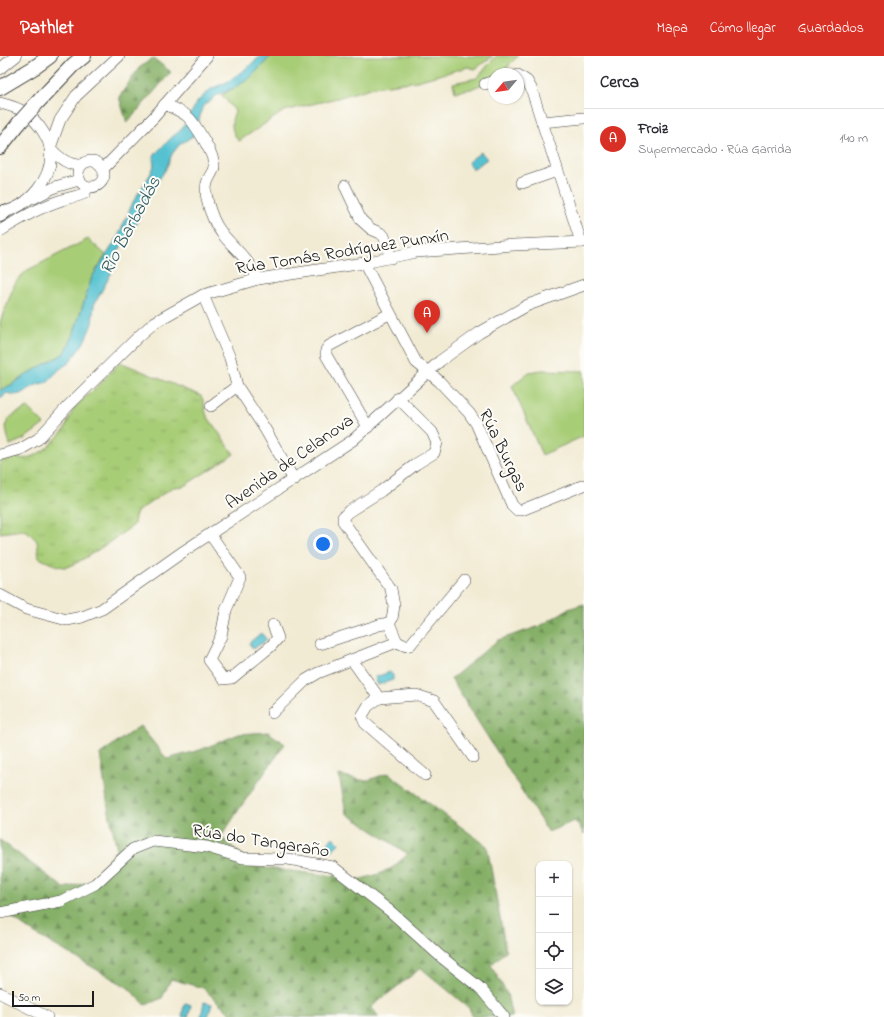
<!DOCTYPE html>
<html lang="es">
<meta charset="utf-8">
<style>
:root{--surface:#fff;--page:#f7f7f7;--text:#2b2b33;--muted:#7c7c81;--line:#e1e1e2;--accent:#d93025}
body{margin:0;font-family:"Indie Flower",sans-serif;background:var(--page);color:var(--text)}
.controls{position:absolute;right:12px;bottom:12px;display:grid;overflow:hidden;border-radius:8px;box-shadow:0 1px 3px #0004}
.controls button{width:36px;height:36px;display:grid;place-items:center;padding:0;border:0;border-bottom:1px solid var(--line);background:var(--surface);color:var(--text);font:20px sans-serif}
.compass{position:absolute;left:488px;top:12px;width:36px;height:36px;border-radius:50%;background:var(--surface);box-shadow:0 1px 3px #0004;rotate:241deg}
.scale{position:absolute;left:12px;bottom:10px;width:82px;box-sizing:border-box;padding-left:4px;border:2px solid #1c1c1c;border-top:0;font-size:11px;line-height:14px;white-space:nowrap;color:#1c1c1c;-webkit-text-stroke:3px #fdfcf7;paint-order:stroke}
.you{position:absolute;left:323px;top:488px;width:14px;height:14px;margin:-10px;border:3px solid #fff;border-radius:50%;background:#1a73e8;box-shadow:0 0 0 6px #1a73e833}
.badge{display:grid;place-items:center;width:26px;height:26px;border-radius:50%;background:var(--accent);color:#fff;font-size:13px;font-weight:700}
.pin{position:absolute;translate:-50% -33px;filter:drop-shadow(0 1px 2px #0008)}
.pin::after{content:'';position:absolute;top:21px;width:14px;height:12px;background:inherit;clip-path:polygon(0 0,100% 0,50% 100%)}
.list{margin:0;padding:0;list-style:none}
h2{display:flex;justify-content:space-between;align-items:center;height:52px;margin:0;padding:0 16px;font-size:17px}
h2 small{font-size:13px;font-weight:400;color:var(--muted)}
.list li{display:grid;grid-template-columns:26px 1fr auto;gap:12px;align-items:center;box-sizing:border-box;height:60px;padding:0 16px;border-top:1px solid var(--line)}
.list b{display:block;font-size:15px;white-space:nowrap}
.list p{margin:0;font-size:13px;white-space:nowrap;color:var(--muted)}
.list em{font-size:13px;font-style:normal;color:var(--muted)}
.icon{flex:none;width:22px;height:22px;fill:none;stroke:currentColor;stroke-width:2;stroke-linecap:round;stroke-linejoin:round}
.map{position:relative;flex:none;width:584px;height:961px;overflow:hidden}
header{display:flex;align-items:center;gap:24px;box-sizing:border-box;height:56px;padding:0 20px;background:var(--accent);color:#fff}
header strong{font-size:19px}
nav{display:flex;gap:22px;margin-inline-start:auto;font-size:14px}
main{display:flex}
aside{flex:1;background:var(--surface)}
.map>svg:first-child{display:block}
.grass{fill:url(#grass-tufts);stroke:#62744a}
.forest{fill:url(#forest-firs);stroke:#516642}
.green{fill:#a8cd77;stroke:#62744a}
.water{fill:#57c2d1;stroke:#3a6f76}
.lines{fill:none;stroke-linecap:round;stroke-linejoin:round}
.minor-casing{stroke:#3c3b38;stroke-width:12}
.major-casing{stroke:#3c3b38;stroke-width:16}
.minor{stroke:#fff;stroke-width:11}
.major{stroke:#fff;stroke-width:14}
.major-bridge-casing{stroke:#3c3b38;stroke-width:16;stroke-linecap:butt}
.major-bridge{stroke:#fff;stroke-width:14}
.labels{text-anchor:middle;stroke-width:4;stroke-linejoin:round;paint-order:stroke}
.street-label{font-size:18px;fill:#1c1c1c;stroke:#fdfcf7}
.water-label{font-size:19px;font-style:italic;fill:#345e64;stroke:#fdfcf7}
</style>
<header>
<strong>Pathlet</strong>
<nav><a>Mapa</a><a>Cómo llegar</a><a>Guardados</a></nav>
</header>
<main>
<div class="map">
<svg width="584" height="961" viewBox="0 0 584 961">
<defs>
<pattern id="grass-tufts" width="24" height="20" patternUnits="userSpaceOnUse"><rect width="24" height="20" fill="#a8cd77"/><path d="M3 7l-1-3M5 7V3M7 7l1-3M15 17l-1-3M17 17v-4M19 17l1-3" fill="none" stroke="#90af66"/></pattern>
<pattern id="forest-firs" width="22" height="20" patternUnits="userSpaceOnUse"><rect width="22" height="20" fill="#86b068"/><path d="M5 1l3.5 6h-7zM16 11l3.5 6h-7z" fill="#6d8e55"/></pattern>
</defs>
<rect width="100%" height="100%" fill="#fdfcf7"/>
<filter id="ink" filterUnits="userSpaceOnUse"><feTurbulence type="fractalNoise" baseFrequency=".025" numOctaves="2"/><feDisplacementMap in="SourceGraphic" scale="8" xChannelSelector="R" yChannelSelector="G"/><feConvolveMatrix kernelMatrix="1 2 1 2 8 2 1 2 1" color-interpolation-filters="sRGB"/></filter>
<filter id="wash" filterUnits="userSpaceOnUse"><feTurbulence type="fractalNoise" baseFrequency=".012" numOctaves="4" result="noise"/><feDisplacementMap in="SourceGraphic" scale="16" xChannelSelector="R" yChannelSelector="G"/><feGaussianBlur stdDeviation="0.9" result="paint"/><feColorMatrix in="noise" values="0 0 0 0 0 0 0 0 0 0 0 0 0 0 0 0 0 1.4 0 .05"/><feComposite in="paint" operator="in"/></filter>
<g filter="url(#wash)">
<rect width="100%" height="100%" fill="#f2ebd4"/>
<path class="grass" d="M120 306 201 340C205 346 204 353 207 360L234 398 184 430 173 431 138 455 135 460 134 469C122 477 77 510 66 511 56 511 48 506 39 502L37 485 27 475 23 474 0 477V404L8 403 16 401 24 403 36 399 48 391 64 374 73 354 80 346 98 330Z"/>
<g class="forest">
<polygon points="153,2 171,16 127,67 119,41 139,12"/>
<polygon points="584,548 584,778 578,768 574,765 548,776 451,623 498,584 540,570 568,553"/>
<polygon points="140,670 167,703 200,694 239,678 268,676 285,688 242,749 221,781 256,811 336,820 358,824 379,818 392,812 408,798 346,757 339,719 366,725 388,717 487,790 506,895 491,909 507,938 512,961 473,961 469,952 421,912 371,951 379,961 234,961 203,932 171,923 162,942 146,949 127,931 35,878 0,853 0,784 64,832 90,826 117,793 108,751 100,698"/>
</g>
<g class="green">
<path d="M271 0H493L475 13 468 11 417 25 374 31 337 42 284 55 239 85C231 76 230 67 235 55L222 39 249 23Z"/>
<polygon points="496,0 518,0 510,8 502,18 494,18 494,23 471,33 455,36 453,27 477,22"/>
<polygon points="88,183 106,199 92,221 73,280 66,295 51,306 41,310 11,329 0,334 0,266 15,227 26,215"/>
<polygon points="542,314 584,315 584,380 542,399 512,330 529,316"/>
<path d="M28 352 44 368 24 383 10 389C3 365 4 362 28 352Z"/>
</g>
<g class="water">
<polygon points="261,0 271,0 249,23 232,33 213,41 212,44 202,51 203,53 200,60 196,78 179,89 172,98 166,113 151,135 135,171 114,201 113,214 94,249 92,268 84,286 70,306 61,312 47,326 36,329 20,338 14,339 7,337 0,342 0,334 11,329 41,310 59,301 66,295 73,280 92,221 118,181 133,146 151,117 154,110 153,102 155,98 172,81 181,74 198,45 211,33 227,26 244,14"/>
<polygon points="481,96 487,103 473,113 468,106"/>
<polygon points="261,577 267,584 253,593 249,587"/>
<polygon points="390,616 393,619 393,624 378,629 375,621"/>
<polygon points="333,781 339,787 329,798 324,792"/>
<polygon points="204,946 212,948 208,961 201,961"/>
<polygon points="186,947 191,949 188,961 182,961 184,948"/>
</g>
</g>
<g filter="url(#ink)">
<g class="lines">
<g class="minor-casing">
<g id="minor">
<polyline points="0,13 16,0"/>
<polyline points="518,19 527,25 531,32 581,186"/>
<polyline points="485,28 494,25"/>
<path d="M0 47C8 49 19 52 26 57 36 64 48 80 50 92 55 122 28 152 0 157"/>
<path d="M165 48C172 52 181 55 187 60 195 67 215 100 214 110 214 115 210 119 208 124 203 135 208 150 213 162 222 185 247 198 258 223"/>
<polyline points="542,66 584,62"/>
<circle cx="91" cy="118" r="13"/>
<path d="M81 109C68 110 58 101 50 92L60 64 76 40 119 0"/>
<polyline points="103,113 154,61 207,0"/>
<polyline points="522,127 557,115"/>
<polyline points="345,130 361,164 371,173 380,177 384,180 391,202"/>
<polyline points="34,142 55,131 79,124"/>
<path d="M0 175C19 163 40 151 62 144 70 141 77 141 85 137L87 131"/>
<polyline points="364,207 416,306 439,325 469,357 476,367 512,449 517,454 522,454 584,429"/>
<polyline points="203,239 230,302 237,330 265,373 294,424"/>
<polyline points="211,350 237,330"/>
<polyline points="368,371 326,299 326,294 329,290 389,258"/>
<polyline points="0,399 21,393 38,383 68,350 139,280 155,266 203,239 258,223 364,207 416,196 514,189 584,186"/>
<polyline points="210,478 240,521 226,554 221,580 209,604 223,623 232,622 271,590 278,582 273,569"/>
<polyline points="0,539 26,553 67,564 82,561 102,553 184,495 353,384 440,305 479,277 528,249 584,229"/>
<polyline points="397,586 406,590 410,589 464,524"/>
<polyline points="320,588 379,569 389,567"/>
<polyline points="352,604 379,642 416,639 434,645 473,701"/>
<polyline points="379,642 368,650 362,660 365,667 425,719"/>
<polyline points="272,657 306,624 318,617 397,586 389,567 392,563 394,550 391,533 343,465 343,461 348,456 381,435 416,408 434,397 437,387 432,376 398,342"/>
<polyline points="0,857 61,845 95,828 133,793 153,785 207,791 243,802 288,803 333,811 390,855 440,900 480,932 504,961"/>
<polyline points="0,937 47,961"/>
</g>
</g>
<g class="major-casing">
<g id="major">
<polyline points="0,32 35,11 50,0"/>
<polyline points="36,48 73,9 84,0"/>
<polyline points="0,91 20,66"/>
<polyline points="0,159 4,156"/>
</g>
</g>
<use href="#minor" class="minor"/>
<use href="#major" class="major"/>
<g class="major-bridge-casing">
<polyline id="major-bridge" points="20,66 36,48"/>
</g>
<use href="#major-bridge" class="major-bridge"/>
</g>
</g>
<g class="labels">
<g class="street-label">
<text transform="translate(342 195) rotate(-9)" y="6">Rúa Tomás Rodríguez Punxín</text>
<text transform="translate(504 394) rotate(64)" y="6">Rúa Burgas</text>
<text transform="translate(289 405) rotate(-35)" y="6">Avenida de Celanova</text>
<text transform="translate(261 784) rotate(9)" y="6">Rúa do Tangaraño</text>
</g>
<g class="water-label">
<text transform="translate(129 169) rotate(-62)" y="7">Rio Barbadás</text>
</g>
</g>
</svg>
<div class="controls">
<button>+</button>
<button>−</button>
<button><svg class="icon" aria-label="locate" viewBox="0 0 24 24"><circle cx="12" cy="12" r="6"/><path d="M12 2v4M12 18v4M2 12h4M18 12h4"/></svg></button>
<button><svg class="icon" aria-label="layers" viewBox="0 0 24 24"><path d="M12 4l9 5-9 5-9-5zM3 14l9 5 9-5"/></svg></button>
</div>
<svg class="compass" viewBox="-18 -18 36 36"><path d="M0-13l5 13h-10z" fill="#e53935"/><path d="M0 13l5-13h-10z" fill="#7c7c81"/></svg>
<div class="scale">50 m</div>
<div class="you"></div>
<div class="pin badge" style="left:427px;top:277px">A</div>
</div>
<aside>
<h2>Cerca<small></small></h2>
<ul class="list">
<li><span class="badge">A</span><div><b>Froiz</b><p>Supermercado · Rúa Garrida</p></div><em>140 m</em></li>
</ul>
</aside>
</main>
